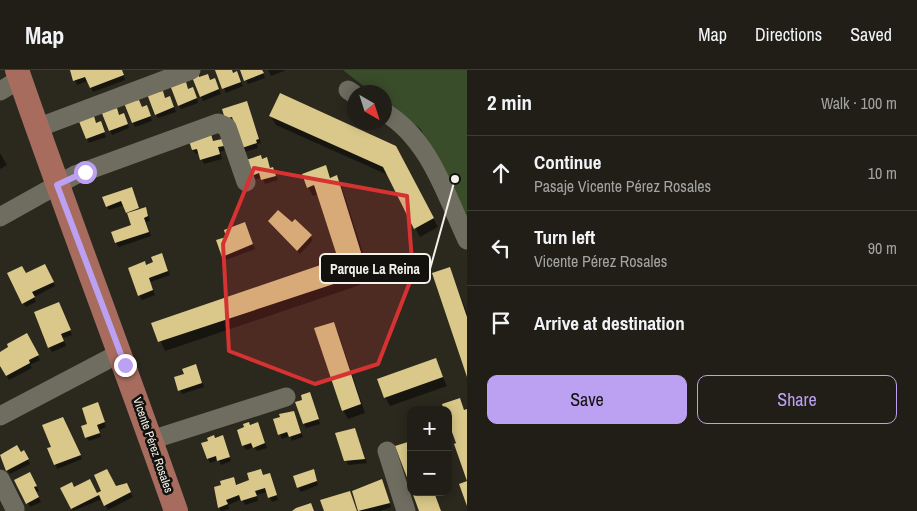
<!DOCTYPE html>
<meta charset="utf-8">
<style>
:root{--surface:#201e16;--page:#2d2b23;--text:#f1f3f6;--muted:#a2a2a1;--line:#3d3c35;--accent:#bca0f2}
body{margin:0;font-family:"Archivo Narrow",sans-serif;background:var(--page);color:var(--text)}
.controls{position:absolute;right:15px;bottom:15px;display:grid;overflow:hidden;border-radius:10px;box-shadow:0 2px 12px #0003}
.controls button{width:45px;height:45px;display:grid;place-items:center;padding:0;border:0;border-bottom:1px solid var(--line);background:var(--surface);color:var(--text);font:25px sans-serif}
.compass{position:absolute;left:347px;top:15px;width:45px;height:45px;border-radius:50%;background:var(--surface);box-shadow:0 2px 12px #0003;rotate:141deg}
.stop{position:absolute;width:15px;height:15px;margin:-11px;border:4px solid #bca0f2;border-radius:50%;background:#fff}
.stop.end{background:#bca0f2;border-color:#fff;box-shadow:0 1px 5px #0008}
.list{margin:0;padding:0;list-style:none}
h2{display:flex;justify-content:space-between;align-items:center;height:65px;margin:0;padding:0 20px;font-size:21px}
h2 small{font-size:16px;font-weight:400;color:var(--muted)}
.list li{display:grid;grid-template-columns:32px 1fr auto;gap:15px;align-items:center;box-sizing:border-box;height:75px;padding:0 20px;border-top:1px solid var(--line)}
.list b{display:block;font-size:19px;white-space:nowrap}
.list p{margin:0;font-size:16px;white-space:nowrap;color:var(--muted)}
.list em{font-size:16px;font-style:normal;color:var(--muted)}
.actions{display:flex;gap:10px;padding:15px 20px}
.actions a{flex:1;padding:11px 0;border:1px solid var(--accent);border-radius:10px;text-align:center;font-size:18px;color:var(--accent)}
.actions .main{background:var(--accent);color:#111}
.icon{flex:none;width:28px;height:28px;fill:none;stroke:currentColor;stroke-width:2;stroke-linecap:round;stroke-linejoin:round}
.map{position:relative;flex:none;width:467px;height:441px;overflow:hidden}
header{display:flex;align-items:center;gap:30px;box-sizing:border-box;height:70px;padding:0 25px;background:var(--surface);border-bottom:1px solid var(--line)}
header strong{font-size:24px}
nav{display:flex;gap:28px;margin-inline-start:auto;font-size:18px}
main{display:flex}
aside{flex:1;background:var(--surface)}
.map>svg:first-child{display:block}
.green{fill:#3a4d2b}
.shadow{fill:#0007}
.building{fill:#d9c889}
.lines{fill:none;stroke-linecap:round;stroke-linejoin:round}
.minor{stroke:#6f6c60;stroke-width:19}
.major{stroke:#a76c5e;stroke-width:24}
.route{stroke:#bca0f2;stroke-width:6}
.marked{fill:#d73232;fill-opacity:0.2;stroke:#d73232;stroke-width:4;stroke-linejoin:round}
.labels{text-anchor:middle;stroke-width:5;stroke-linejoin:round;paint-order:stroke}
.street-label{font-size:12px;fill:#f3f1ea;stroke:#12110d}
.leader{fill:none;stroke:#f3f1ea;stroke-width:2}
.callout-dot{fill:#f3f1ea;stroke:#12110d;stroke-width:2}
.callout{fill:#12110d;stroke:#f3f1ea;stroke-width:2}
.callout-label{font-size:14px;text-anchor:middle;font-weight:bold;fill:#f3f1ea}
</style>
<header>
<strong>Map</strong>
<nav><a>Map</a><a>Directions</a><a>Saved</a></nav>
</header>
<main>
<div class="map">
<svg width="467" height="441" viewBox="0 0 467 441">
<rect width="100%" height="100%" fill="#2b281e"/>
<polygon class="green" points="343,0 467,0 467,158 421,59 385,33 384,22 371,22"/>
<g class="shadow">
<polygon points="71,0 122,0 125,10 93,22 88,11 77,15"/>
<polygon points="216,0 231,0 233,4 239,7 243,16 226,23"/>
<polygon points="241,0 262,0 265,8 248,14"/>
<polygon points="268,0 286,0 271,6"/>
<polygon points="207,5 211,12 217,14 221,24 203,31 194,8"/>
<polygon points="188,20 195,23 198,33 181,39 179,35"/>
<polygon points="165,27 172,32 176,42 158,48 156,44"/>
<polygon points="139,31 142,38 149,41 152,51 135,57 125,34"/>
<polygon points="248,37 261,73 257,74 258,78 245,82 226,49"/>
<polygon points="119,44 126,49 129,58 112,65 110,61"/>
<polygon points="271,46 400,86 438,157 420,167 388,105 276,55"/>
<polygon points="79,50 101,55 106,67 89,73"/>
<polygon points="213,72 223,75 225,80 220,82 222,89 204,94 199,83 196,84 193,80"/>
<polygon points="0,83 7,95 0,99"/>
<polygon points="262,90 269,93 270,99 273,98 278,110 265,114 262,107 254,110 252,105"/>
<polygon points="325,96 332,109 336,107 341,115 368,198 360,215 165,281 153,254 339,190 318,124 313,126 308,117"/>
<polygon points="134,123 140,141 145,139 148,143 150,151 146,152 151,166 119,177 116,173 133,156 124,135 109,140 107,136"/>
<polygon points="292,154 310,166 313,170 300,184 281,164"/>
<polygon points="247,158 255,179 226,190 224,186"/>
<polygon points="164,189 170,205 150,212 155,225 142,230 139,225 146,196"/>
<polygon points="450,198 467,243 467,304"/>
<polygon points="47,200 55,216 34,227 36,232 26,237 23,233 26,205"/>
<polygon points="61,238 72,265 63,268 66,276 52,282 49,277"/>
<polygon points="333,253 338,262 365,343 348,349 343,340"/>
<polygon points="27,265 40,290 30,295 32,298 9,310 0,293 0,283"/>
<polygon points="435,290 447,316 390,336 385,327"/>
<polygon points="196,296 204,317 182,324 180,320 186,304"/>
<polygon points="310,324 320,354 306,358 304,354 304,331"/>
<polygon points="100,338 106,357 99,360 101,367 89,371 86,367 89,354"/>
<polygon points="293,343 303,367 292,371 290,366 282,369 274,350"/>
<polygon points="65,353 82,389 57,399 52,377"/>
<polygon points="257,353 267,378 257,381 254,377 246,380 243,375 244,355"/>
<polygon points="355,359 367,393 348,395 337,364"/>
<polygon points="222,366 231,391 221,395 219,390 210,393 208,389 209,369"/>
<polygon points="17,377 20,383 24,382 30,394 10,404 0,386"/>
<polygon points="313,400 318,415 301,422 298,417"/>
<polygon points="29,403 39,421 36,422 41,432 30,437 16,410"/>
<polygon points="269,404 278,430 272,432 267,422 257,425 258,431 245,435 242,429 228,435 229,439 221,441 219,437 233,409 237,416"/>
<polygon points="126,415 133,427 108,440 102,429 73,441 62,418 74,418 97,424"/>
<polygon points="384,415 391,437 380,441 360,441 353,421"/>
</g>
<g class="building">
<polygon points="70,0 122,0 124,5 90,18 85,7 73,11"/>
<polygon points="215,0 232,0 233,3 237,1 241,12 222,19"/>
<polygon points="240,0 262,0 264,3 244,11"/>
<polygon points="198,4 199,7 208,4 210,10 215,8 219,19 200,27 192,7"/>
<polygon points="186,12 188,19 193,17 197,28 178,36 170,15"/>
<polygon points="163,21 165,28 170,26 174,37 155,45 147,24"/>
<polygon points="280,23 396,76 434,148 414,159 383,97 269,46"/>
<polygon points="139,30 142,37 147,35 151,46 132,53 124,33"/>
<polygon points="247,31 259,69 256,70 257,73 242,78 232,47 225,49 222,39"/>
<polygon points="117,38 119,45 124,43 128,54 109,61 101,41"/>
<polygon points="94,46 96,53 101,51 105,62 86,69 78,49"/>
<polygon points="211,64 213,71 222,69 224,76 218,77 220,84 200,90 197,79 192,80 189,71"/>
<polygon points="261,85 262,89 267,87 270,98 273,97 276,106 261,110 259,103 251,106 246,90"/>
<polygon points="326,95 330,108 337,105 363,189 355,207 158,272 151,253 338,189 314,115 307,118 302,104"/>
<polygon points="132,117 139,138 126,143 121,131 106,137 102,127"/>
<polygon points="146,137 148,146 144,148 149,162 115,173 111,162 131,155 127,143"/>
<polygon points="278,140 292,152 295,149 312,165 297,181 268,151"/>
<polygon points="245,152 253,174 222,187 216,170 226,167 224,160"/>
<polygon points="162,183 168,201 149,208 153,220 138,226 128,198 145,191 146,195 153,192 151,187"/>
<polygon points="45,194 54,212 32,222 35,227 22,234 7,203 22,196 26,203"/>
<polygon points="450,197 467,247 467,307 432,203"/>
<polygon points="59,232 71,260 61,264 64,271 48,278 34,242"/>
<polygon points="334,252 361,334 342,341 314,258"/>
<polygon points="27,263 39,285 29,290 30,293 6,306 0,296 0,282 8,277 7,274"/>
<polygon points="436,288 443,307 384,328 377,309"/>
<polygon points="196,294 202,313 178,321 174,307 184,304 182,299"/>
<polygon points="310,322 319,349 303,354 295,332 302,330 301,325"/>
<polygon points="460,328 464,340 467,339 467,436 459,414 467,411 454,374 456,373 448,351 448,340 444,340 442,334"/>
<polygon points="98,332 105,352 97,355 100,363 85,368 81,356 87,354 82,338"/>
<polygon points="294,341 301,363 289,367 287,362 278,365 273,349 280,347 279,344"/>
<polygon points="63,347 81,385 54,395 47,378 51,377 42,355"/>
<polygon points="249,352 250,355 258,352 265,373 253,378 251,373 242,376 237,360 244,357 243,354"/>
<polygon points="355,358 365,389 344,391 335,363"/>
<polygon points="214,365 215,368 223,365 230,387 217,391 216,386 207,389 201,373 208,371 207,368"/>
<polygon points="411,371 411,418 395,376"/>
<polygon points="17,375 21,382 24,380 29,389 6,401 0,385"/>
<polygon points="107,399 116,416 127,413 131,422 104,436 99,425 71,439 60,418 72,412 74,417 90,409 97,423 101,421 94,405"/>
<polygon points="261,399 263,405 270,403 277,425 268,428 265,418 255,421 257,426 241,431 239,425 226,430 228,434 218,438 214,417 221,415 220,411 234,407 236,415 249,410 247,403"/>
<polygon points="314,399 317,411 297,418 293,406"/>
<polygon points="30,402 37,416 34,417 39,427 26,434 14,410"/>
<polygon points="382,409 390,433 358,441 352,421"/>
<polygon points="350,421 357,441 324,441 320,430"/>
<polygon points="412,422 434,422 441,441 419,441"/>
<polygon points="311,433 314,441 292,441 296,438"/>
</g>
<g class="lines">
<g class="minor">
<polyline points="348,20 354,24"/>
<polyline points="0,21 20,9"/>
<path d="M384 42C429 68 446 125 467 170"/>
<polyline points="37,58 191,0"/>
<polyline points="0,147 75,105 218,53 227,57 246,112"/>
<polyline points="0,346 120,283"/>
<polyline points="151,370 286,327"/>
<polyline points="387,381 406,441"/>
<polyline points="0,409 15,439"/>
</g>
<path class="major" d="M17 0C68 147 124 293 176 441"/>
</g>
<g class="lines">
<polyline class="route" points="85,102 57,115 125,295"/>
</g>
<path class="marked" d="M254 98 407 126 413 204 378 294 315 314 229 281 223 174Z"/>
<g class="labels">
<g class="street-label">
<text transform="translate(153 375) rotate(71)" y="4">Vicente Pérez Rosales</text>
</g>
</g>
<path class="leader" d="M455 109L430 199"/>
<circle class="callout-dot" cx="455" cy="109" r="5"/>
<rect class="callout" x="320" y="184" width="110" height="29" rx="5"/>
<g class="callout-label">
<text x="375" y="204">Parque La Reina</text>
</g>
</svg>
<div class="controls">
<button>+</button>
<button>−</button>
</div>
<svg class="compass" viewBox="-18 -18 36 36"><path d="M0-13l5 13h-10z" fill="#e53935"/><path d="M0 13l5-13h-10z" fill="#a2a2a1"/></svg>
<div class="stop" style="left:85px;top:102px"></div>
<div class="stop end" style="left:125px;top:295px"></div>
</div>
<aside>
<h2>2 min<small>Walk · 100 m</small></h2>
<ul class="list">
<li><svg class="icon" aria-label="ahead" viewBox="0 0 24 24"><path d="M12 20V5M6 11l6-6 6 6"/></svg><div><b>Continue</b><p>Pasaje Vicente Pérez Rosales</p></div><em>10 m</em></li>
<li><svg class="icon" aria-label="left" viewBox="0 0 24 24"><path d="M17 20v-9H6M10 6l-5 5 5 5"/></svg><div><b>Turn left</b><p>Vicente Pérez Rosales</p></div><em>90 m</em></li>
<li><svg class="icon" aria-label="arrive" viewBox="0 0 24 24"><path d="M6 21V4h12l-3 4 3 4H6"/></svg><div><b>Arrive at destination</b></div></li>
</ul>
<div class="actions"><a class="main">Save</a><a>Share</a></div>
</aside>
</main>
